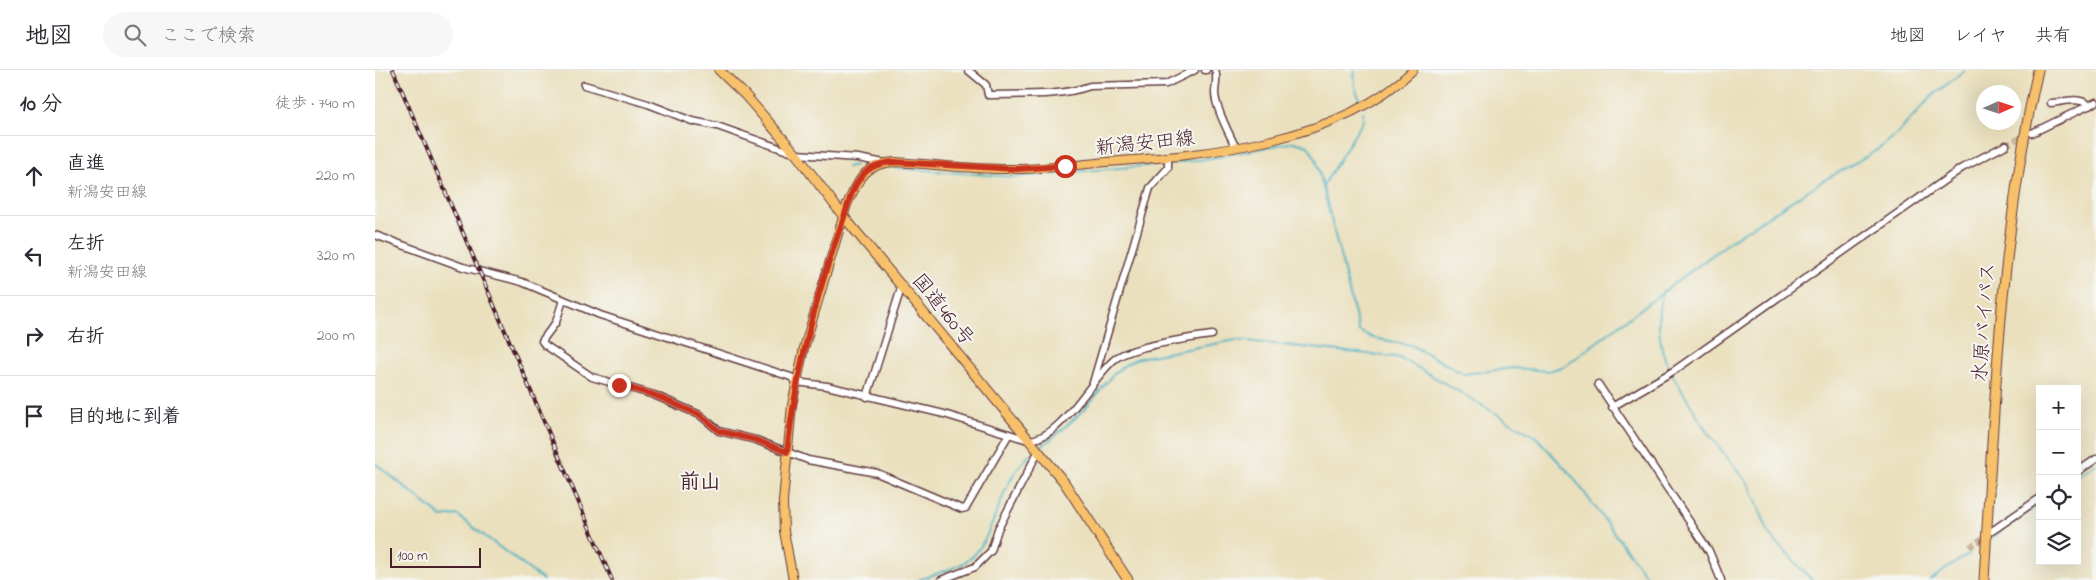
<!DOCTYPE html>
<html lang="ja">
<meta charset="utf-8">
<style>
:root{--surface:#fff;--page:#f7f7f7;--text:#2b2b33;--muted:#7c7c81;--line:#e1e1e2}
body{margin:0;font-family:"Indie Flower","Klee One",sans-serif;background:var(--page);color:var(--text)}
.controls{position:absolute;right:15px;bottom:15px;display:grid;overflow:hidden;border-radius:0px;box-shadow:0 5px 20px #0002}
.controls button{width:45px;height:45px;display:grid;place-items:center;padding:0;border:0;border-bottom:1px solid var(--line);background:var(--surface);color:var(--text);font:25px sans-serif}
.compass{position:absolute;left:1601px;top:15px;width:45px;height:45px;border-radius:50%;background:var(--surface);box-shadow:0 5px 20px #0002;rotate:87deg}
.scale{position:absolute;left:15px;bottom:12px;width:91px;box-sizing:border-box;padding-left:5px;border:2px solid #4a1f2b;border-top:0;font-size:14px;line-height:18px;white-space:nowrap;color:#4a1f2b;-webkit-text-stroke:4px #f6f6f2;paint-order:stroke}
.stop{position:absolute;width:15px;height:15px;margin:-11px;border:4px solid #c8321e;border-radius:50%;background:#fff}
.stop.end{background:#c8321e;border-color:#fff;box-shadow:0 1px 5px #0008}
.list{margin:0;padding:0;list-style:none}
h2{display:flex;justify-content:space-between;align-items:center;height:65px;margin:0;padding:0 20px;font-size:21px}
h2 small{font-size:16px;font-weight:400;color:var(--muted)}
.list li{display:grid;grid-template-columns:32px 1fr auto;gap:15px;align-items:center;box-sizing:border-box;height:80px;padding:0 20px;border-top:1px solid var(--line)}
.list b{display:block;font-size:19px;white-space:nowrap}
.list p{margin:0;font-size:16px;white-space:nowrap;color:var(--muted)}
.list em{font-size:16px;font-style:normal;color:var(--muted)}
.icon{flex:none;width:28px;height:28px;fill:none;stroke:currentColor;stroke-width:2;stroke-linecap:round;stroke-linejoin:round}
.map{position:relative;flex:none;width:1721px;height:510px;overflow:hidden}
header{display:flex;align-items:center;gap:30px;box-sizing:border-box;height:70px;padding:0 25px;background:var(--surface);border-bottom:1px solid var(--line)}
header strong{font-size:24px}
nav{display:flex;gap:28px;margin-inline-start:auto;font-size:18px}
.search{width:350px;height:45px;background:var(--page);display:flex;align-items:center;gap:12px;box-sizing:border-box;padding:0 18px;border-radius:28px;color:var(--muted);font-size:19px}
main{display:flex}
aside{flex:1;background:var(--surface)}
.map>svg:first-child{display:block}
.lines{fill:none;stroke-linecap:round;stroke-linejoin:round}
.stream{stroke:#43afc2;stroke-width:2}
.minor-tunnel{stroke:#cab9a0;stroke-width:6;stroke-dasharray:6 3;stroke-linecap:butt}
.minor-casing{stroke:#623c41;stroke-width:9}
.major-casing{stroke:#623c41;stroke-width:10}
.highway-casing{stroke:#623c41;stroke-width:11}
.minor{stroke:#fff;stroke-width:6}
.major{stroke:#f7c06b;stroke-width:8}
.highway{stroke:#f7c06b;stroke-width:9}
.rail-casing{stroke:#4a1f2b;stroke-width:4}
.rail{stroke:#f6f6f2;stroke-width:2;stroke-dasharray:5.5;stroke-linecap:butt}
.route{stroke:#c8321e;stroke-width:6}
.labels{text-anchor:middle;stroke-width:4;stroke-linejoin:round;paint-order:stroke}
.street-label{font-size:20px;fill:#4a1f2b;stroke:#f6f6f2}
.neighbourhood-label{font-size:21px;font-weight:bold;fill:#4a1f2b;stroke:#f6f6f2}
</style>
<header>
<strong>地図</strong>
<div class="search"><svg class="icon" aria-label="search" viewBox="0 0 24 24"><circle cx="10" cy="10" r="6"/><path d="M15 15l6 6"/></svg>ここで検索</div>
<nav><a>地図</a><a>レイヤ</a><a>共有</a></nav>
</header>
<main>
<aside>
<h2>10 分<small>徒歩 · 740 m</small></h2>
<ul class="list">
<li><svg class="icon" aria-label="ahead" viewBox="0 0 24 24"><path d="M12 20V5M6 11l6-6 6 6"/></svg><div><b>直進</b><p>新潟安田線</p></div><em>220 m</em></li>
<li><svg class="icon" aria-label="left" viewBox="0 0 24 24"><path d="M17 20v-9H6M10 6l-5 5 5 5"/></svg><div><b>左折</b><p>新潟安田線</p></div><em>320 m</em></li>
<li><svg class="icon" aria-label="right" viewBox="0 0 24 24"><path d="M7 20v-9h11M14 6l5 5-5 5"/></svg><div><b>右折</b></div><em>200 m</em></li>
<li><svg class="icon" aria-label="arrive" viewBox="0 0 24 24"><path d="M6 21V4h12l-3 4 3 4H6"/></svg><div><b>目的地に到着</b></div></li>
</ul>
</aside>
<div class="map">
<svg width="1721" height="510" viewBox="0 0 1721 510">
<rect width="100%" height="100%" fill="#f6f6f2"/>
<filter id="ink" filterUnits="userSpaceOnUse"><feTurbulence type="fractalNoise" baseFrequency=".02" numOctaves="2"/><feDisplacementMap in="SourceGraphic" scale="10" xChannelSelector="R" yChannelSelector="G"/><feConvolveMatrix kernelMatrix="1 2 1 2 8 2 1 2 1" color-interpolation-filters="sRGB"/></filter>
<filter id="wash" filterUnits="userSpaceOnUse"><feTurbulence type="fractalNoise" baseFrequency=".0096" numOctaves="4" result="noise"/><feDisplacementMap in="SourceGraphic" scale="20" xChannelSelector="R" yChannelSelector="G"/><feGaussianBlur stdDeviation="1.12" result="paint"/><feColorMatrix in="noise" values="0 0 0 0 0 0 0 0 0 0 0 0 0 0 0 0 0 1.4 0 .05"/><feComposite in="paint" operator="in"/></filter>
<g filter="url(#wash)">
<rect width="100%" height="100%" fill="#eae0bd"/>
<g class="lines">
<g class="stream">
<polyline points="979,0 980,17 985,31"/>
<polyline points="795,94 843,87 919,72 933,76 941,89 984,261 998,268 1036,275 1089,304 1138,298 1173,301 1190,296 1364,165 1446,112 1499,82 1520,66 1556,27 1590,0"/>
<polyline points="472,97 480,95"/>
<polyline points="519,98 640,107 791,94"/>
<polyline points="948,116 988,51 988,42"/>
<path d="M1288 220C1280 245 1283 277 1295 300"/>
<polyline points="1297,304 1332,362 1375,416 1395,466 1437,510"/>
<path d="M664 378C682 365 699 350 714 334 731 315 738 298 764 288L861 270 1002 285 1021 287 1035 293 1161 367 1197 406 1274 510"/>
<polyline points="0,393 67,447 82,445 168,510"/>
<polyline points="1702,406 1721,393"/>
<polyline points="1617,468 1665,434"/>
<path d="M544 510C560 503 588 498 600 484 624 455 625 406 660 381"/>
<polyline points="1555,510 1595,483"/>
</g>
</g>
</g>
<g filter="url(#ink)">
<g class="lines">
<g class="minor-tunnel">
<polyline points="1631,75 1653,64"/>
<polyline points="1595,477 1612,465"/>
</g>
<g class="minor-casing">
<g id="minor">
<path d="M593 0 611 15 613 25C646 24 684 27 715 16L791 14 820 0"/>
<polyline points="830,0 831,0"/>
<path d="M840 0C843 9 840 15 840 23 840 37 854 63 860 76"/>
<polyline points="209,15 273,34 317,51 342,56 421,84 483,88 509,93"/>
<path d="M1676 33C1688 32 1706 26 1714 36"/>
<polyline points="1657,63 1721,32"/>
<path d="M0 165 88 197 147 212 225 245 416 307 421 312 452 316 569 344 653 370C687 369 716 308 740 289 756 276 815 268 837 265"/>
<polyline points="188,230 181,252 167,271 170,275 217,307 279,325 325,345 344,361 381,370 433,390 502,403 587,439 591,438 634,364"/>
<polyline points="1223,314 1334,481 1346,510"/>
<polyline points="717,316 775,118 793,98 793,87"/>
<polyline points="492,327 527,215"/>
<polyline points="1237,337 1300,300 1587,98 1631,75"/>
<polyline points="1702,402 1721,389"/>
<polyline points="1617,461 1665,428"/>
<polyline points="566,510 600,497 616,481 623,459 663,382"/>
</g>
</g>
<g class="major-casing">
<path id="major" d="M418 510 409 461 408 431 417 335 429 278 472 134C484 110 489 94 519 92 559 94 600 100 640 99 670 99 701 95 731 92 831 85 963 73 1038 0"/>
</g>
<g class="highway-casing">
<g id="highway">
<polyline points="344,0 370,25 421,84 469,147 689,412 753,510"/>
<path d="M1609 510C1619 339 1625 168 1663 0"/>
</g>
</g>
<use href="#minor" class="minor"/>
<use href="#major" class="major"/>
<use href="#highway" class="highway"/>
<g class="rail-casing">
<polyline id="rail" points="18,0 237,510"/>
</g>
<use href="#rail" class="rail"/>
</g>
</g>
<g class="lines" filter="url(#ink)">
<path class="route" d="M244 315 279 325 325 345 344 361 381 370 412 382C421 302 440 228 467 153 473 137 475 121 486 107 495 96 505 93 519 92L641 99 690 96"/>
</g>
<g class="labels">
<g class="street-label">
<text transform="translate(770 72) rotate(-6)" y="7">新潟安田線</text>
<text transform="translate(569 239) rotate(51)" y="7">国道460号</text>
<text transform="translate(1608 252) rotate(-86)" y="7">水原バイパス</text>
</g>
<g class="neighbourhood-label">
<text x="325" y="418">前山</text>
</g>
</g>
</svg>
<div class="controls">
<button>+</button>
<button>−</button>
<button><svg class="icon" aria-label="locate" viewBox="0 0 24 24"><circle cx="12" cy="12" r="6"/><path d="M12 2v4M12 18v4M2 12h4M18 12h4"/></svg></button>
<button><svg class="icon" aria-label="layers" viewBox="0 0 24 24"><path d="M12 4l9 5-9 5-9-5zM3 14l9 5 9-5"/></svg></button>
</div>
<svg class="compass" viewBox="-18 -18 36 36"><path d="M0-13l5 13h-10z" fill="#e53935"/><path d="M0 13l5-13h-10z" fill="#7c7c81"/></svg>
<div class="scale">100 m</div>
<div class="stop" style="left:690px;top:96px"></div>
<div class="stop end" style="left:244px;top:315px"></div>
</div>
</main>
